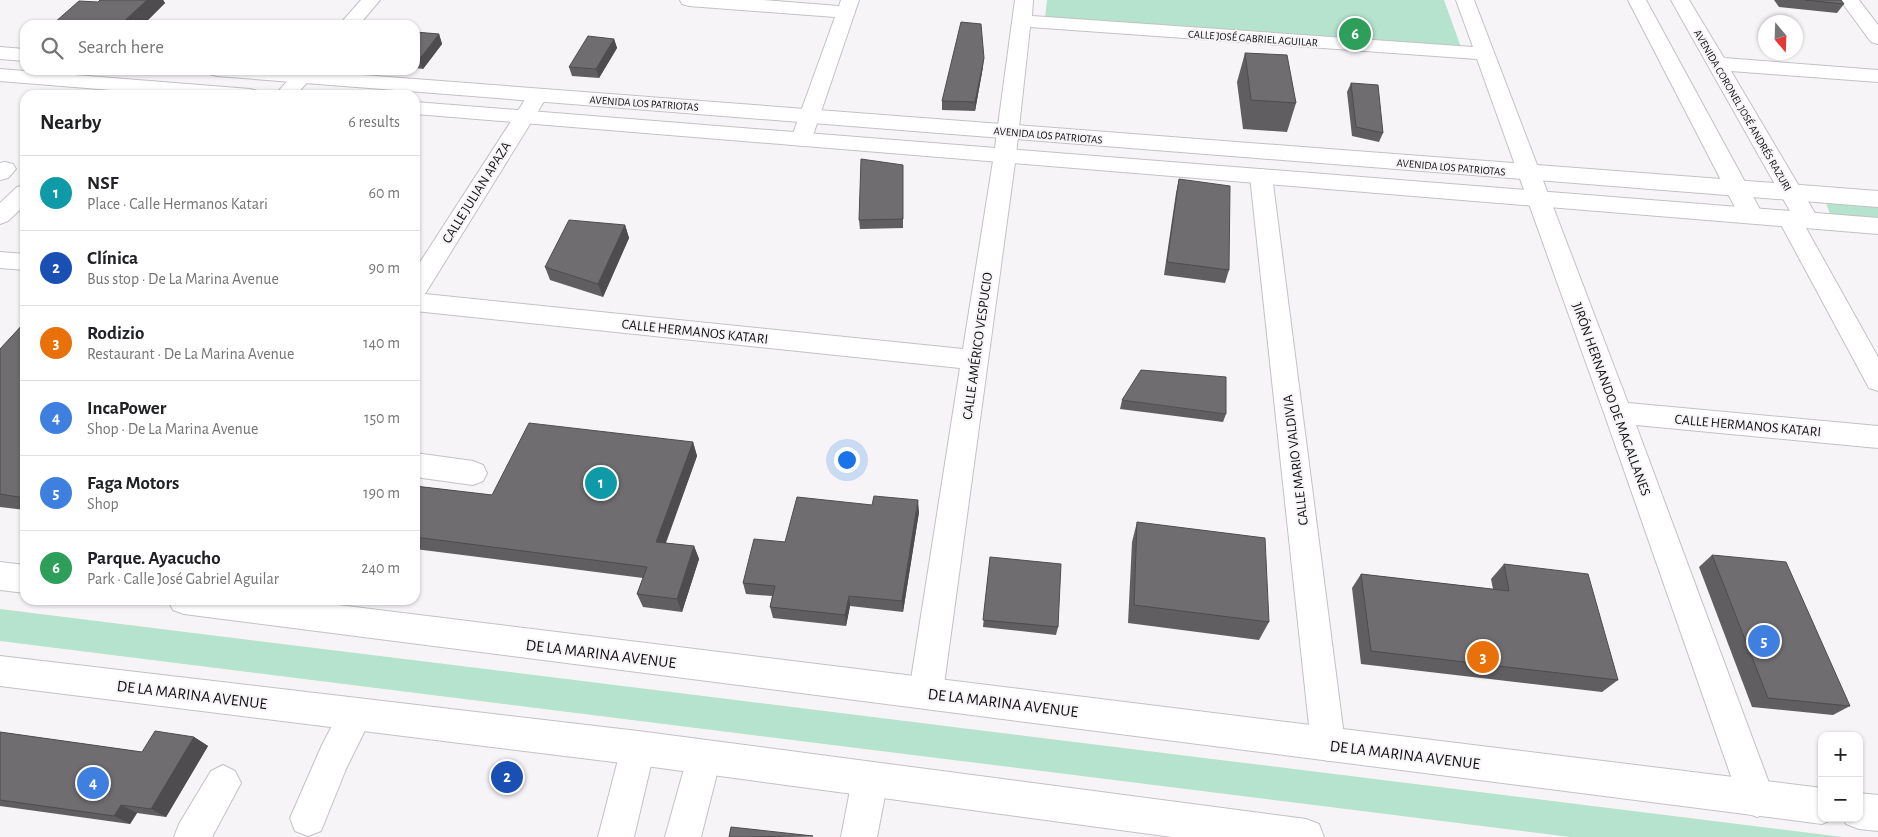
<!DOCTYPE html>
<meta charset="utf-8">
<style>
:root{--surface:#fff;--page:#f6f6f6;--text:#202124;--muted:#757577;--line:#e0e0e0;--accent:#d93025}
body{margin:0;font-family:"Alegreya Sans",sans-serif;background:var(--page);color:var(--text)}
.controls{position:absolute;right:15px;bottom:15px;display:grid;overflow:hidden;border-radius:10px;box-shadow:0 1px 4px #0004}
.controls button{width:45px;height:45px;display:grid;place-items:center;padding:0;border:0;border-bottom:1px solid var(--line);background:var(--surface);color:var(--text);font:25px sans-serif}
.compass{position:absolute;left:1758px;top:15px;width:45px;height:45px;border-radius:50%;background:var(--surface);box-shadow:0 1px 4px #0004;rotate:161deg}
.you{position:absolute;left:846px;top:459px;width:18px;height:18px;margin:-12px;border:4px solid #fff;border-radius:50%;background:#1a73e8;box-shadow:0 0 0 8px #1a73e833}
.badge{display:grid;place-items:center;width:32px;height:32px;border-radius:50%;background:var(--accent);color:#fff;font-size:16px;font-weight:700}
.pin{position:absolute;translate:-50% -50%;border:2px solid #fff;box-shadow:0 1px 5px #0006}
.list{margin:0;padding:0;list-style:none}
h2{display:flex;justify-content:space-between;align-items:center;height:65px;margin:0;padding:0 20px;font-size:21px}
h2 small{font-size:16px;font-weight:400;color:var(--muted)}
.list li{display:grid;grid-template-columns:32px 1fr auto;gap:15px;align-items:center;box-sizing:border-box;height:75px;padding:0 20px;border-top:1px solid var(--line)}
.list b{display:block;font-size:19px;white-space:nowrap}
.list p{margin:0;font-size:16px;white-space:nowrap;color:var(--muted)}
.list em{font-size:16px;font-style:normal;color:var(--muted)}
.icon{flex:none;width:28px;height:28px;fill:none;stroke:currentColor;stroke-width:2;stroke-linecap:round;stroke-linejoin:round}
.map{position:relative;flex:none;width:1878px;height:837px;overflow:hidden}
.search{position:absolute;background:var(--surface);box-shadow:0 1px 4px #0004;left:20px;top:20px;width:400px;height:55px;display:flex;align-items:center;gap:12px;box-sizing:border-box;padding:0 18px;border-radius:15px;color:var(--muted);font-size:19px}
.panel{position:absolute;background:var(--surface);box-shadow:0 1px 4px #0004;left:20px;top:90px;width:400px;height:515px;border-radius:15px}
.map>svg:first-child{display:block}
.green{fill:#b6e3ce}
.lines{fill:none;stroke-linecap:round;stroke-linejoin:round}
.minor-casing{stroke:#c3c1c5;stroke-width:2}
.major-casing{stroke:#c3c1c5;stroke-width:2}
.minor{fill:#fff;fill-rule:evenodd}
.major{fill:#fff;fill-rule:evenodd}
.wall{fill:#605e60}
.shaded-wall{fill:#4e4c4e}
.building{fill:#706d70;stroke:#4e4c4e}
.labels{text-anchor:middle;stroke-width:4;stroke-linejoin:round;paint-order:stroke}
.far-street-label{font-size:11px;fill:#121112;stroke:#f6f4f7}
.street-label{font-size:14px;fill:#121112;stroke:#f6f4f7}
.near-street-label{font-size:16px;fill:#121112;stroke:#f6f4f7}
</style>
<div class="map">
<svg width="1878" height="837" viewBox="0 0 1878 837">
<rect width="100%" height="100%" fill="#f6f4f7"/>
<g class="green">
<polygon points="1047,0 1444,0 1462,50 1045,18"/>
<polygon points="1826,203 1878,207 1878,218 1830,214"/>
<polygon points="0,609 1843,837 1570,837 0,641"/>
</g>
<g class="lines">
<g class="minor-casing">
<g id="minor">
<polygon points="361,0 380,0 359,25 339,25"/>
<polygon points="680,0 763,0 839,6 841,0 859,0 810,144 802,146 794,144 791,139 835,17 689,6 682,4"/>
<polygon points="1015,0 1033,0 1032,16 1473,47 1456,0 1474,0 1628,403 1878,426 1878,448 1636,425 1775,799 1770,812 1757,817 1744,812 1739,799 1604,413 1477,59 1030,27 1016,155 943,692 938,703 926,708 914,703 909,692 960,368 415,311 415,270 528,95 531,91 538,89 545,91 548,95 425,294 963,349 994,155"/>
<polygon points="1628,0 1646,0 1763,215 1759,220 1751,223 1743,220 1739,215"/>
<polygon points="1671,0 1689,0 1724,58 1878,70 1878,82 1731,71 1819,220 1815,226 1806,228 1878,357 1878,391 1869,388 1778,219 1782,213 1790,211"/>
<polygon points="1840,0 1859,0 1878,25 1878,44 1871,42"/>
<polygon points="297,70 318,70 296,95 275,95"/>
<polygon points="5,162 13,164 16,169 8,178 0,180 0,163"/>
<polygon points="1261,169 1269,171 1272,176 1345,744 1340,756 1328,761 1316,756 1311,744 1250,176 1253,171"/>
<polygon points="25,185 25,205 8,221 0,224 0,203 17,187"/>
<polygon points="0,252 25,254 25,270 0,268"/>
<polygon points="415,453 473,461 483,465 487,473 483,481 473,485 415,477"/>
<polygon points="356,698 368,703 373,714 346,769 321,831 308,836 295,831 290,818 322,745 344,703"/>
<polygon points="638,731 650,736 655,748 634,837 598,837 621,748 626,736"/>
<polygon points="704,741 716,746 721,758 701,837 665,837 687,758 692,746"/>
<polygon points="870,762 882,768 888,780 877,837 841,837 852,780 858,768"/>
<polygon points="223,765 235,771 241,783 212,837 174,837 179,824 211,771"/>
</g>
</g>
<g class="major-casing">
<g id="major">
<polygon points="0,47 25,49 25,61 0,59"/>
<polygon points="0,69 250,89 257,91 260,95 173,95 0,81"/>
<polygon points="207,70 296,70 1878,191 1878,207 217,76 210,74"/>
<polygon points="415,102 1878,218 1878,234 415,114"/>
<polygon points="0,562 25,565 25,593 0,590"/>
<polygon points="168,600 298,600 1822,788 1822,818 1835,818 1822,824 184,614 173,610"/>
<polygon points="0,656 638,731 1306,819 1319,824 1324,837 1172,837 638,765 0,686"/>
<polygon points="1859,793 1878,795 1878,831 1859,829 1846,824 1844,818 1859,818"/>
</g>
</g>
<use href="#minor" class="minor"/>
<use href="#major" class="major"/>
</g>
<g class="wall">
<polygon points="100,0 163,0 165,3 143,25 55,25 54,23 98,2"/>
<polygon points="1774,0 1841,0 1844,4 1837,13 1779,7"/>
<polygon points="415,32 439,34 442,44 423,69 415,68"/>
<polygon points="614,39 617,48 599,78 572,76 569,67"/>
<polygon points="1245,53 1296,103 1287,132 1243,129 1237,82"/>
<polygon points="983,67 975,111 942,110 942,101"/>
<polygon points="1351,83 1383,133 1379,142 1352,136 1347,92"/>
<polygon points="903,174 903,228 860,229 859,220"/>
<polygon points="1179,179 1229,270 1225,283 1164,275 1176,193"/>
<polygon points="625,225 629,238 603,297 550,280 545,267"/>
<polygon points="25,322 25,510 0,507 0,349"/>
<polygon points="1122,400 1226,414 1223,422 1120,409"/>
<polygon points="693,442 697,456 666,543 694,546 699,559 682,612 643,607 637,594 643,578 415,549 415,486 492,495"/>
<polygon points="919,512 903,612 850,606 846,626 773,618 770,607 772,596 746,594 743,583 785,542"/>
<polygon points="1137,522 1269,622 1259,640 1128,623 1132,542"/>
<polygon points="1712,555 1850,706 1833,715 1752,707 1699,567"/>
<polygon points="990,557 1058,627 1056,635 983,627"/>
<polygon points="1504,564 1618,680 1602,692 1361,664 1352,588 1361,574 1493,589 1491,579"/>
<polygon points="0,732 142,752 194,737 208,746 166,817 137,813 130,824 0,806"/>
</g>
<g class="shaded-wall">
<polygon points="147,0 163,0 165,3 143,25 120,25"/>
<polygon points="439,34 442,44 423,69 419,60"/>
<polygon points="614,39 617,48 599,78 596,69"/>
<polygon points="984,58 983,67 975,111 975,102"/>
<polygon points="625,225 629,238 603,297 598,284"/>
<polygon points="693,442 697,456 661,555 656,542"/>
<polygon points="918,500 919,512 903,612 902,601"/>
<polygon points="694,546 699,559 682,612 677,599"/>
<polygon points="849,596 850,606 846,626 845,615"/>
<polygon points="194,737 208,746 166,817 151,809"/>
<polygon points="121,805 137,813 130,824 114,816"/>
</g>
<g class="building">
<polygon points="100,0 147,0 120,25 91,25 54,23 79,1 98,2"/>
<polygon points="1805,0 1841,0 1844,4"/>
<polygon points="961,22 981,24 984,58 975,102 942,101"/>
<polygon points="415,32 439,34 419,60 415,59"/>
<polygon points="588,36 614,39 596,69 569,67"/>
<polygon points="1245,53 1287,55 1296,103 1251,100"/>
<polygon points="1351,83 1378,85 1383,133 1356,127"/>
<polygon points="861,159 903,165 903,219 859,220"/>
<polygon points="1179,179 1230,186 1229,270 1167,262"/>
<polygon points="569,220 625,225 598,284 545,267"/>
<polygon points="25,322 25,498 0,494 0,349"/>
<polygon points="1141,370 1226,377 1226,414 1122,400"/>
<polygon points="529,423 693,442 656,542 694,546 677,599 637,594 647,567 415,537 415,486 492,495"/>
<polygon points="874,496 918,500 902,601 849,596 845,615 770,607 775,586 743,583 754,539 785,542 797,497 872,505"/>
<polygon points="1137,522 1265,538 1269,622 1134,605"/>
<polygon points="1712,555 1786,562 1850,706 1768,698"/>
<polygon points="990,557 1061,564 1058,627 983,620"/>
<polygon points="1504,564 1588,574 1618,680 1371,651 1361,574 1509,591"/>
<polygon points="155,731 194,737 151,809 121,805 114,816 0,800 0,732 142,752"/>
<polygon points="731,827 813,836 729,837"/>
</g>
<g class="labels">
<g class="far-street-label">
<text transform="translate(1253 38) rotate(4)" y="4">CALLE JOSÉ GABRIEL AGUILAR</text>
<text transform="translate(644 103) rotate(4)" y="4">AVENIDA LOS PATRIOTAS</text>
<text transform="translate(1743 110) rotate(60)" y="4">AVENIDA CORONEL JOSÉ ANDRÉS RAZURI</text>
<text transform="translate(1048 135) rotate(5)" y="4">AVENIDA LOS PATRIOTAS</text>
<text transform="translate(1451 167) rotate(5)" y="4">AVENIDA LOS PATRIOTAS</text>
</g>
<g class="street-label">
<text transform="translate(476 192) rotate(-58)" y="5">CALLE JULIAN APAZA</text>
<text transform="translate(695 331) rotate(6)" y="5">CALLE HERMANOS KATARI</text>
<text transform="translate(977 346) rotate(-82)" y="5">CALLE AMÉRICO VESPUCIO</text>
<text transform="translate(1612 399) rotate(70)" y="5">JIRÓN HERNANDO DE MAGALLANES</text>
<text transform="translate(1748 425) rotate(5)" y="5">CALLE HERMANOS KATARI</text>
<text transform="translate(1295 460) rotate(-97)" y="5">CALLE MARIO VALDIVIA</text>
</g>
<g class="near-street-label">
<text transform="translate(601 653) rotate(7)" y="6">DE LA MARINA AVENUE</text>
<text transform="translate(192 694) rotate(7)" y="6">DE LA MARINA AVENUE</text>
<text transform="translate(1003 702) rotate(7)" y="6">DE LA MARINA AVENUE</text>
<text transform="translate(1405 754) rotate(7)" y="6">DE LA MARINA AVENUE</text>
</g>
</g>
</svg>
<div class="controls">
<button>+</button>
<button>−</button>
</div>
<svg class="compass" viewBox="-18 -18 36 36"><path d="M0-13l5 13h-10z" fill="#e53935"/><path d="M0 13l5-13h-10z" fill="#757577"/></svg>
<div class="you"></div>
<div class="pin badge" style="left:601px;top:483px;background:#0f9aa8">1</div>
<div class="pin badge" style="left:507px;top:777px;background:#1a4fb4">2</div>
<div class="pin badge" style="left:1483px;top:657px;background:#e8710a">3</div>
<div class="pin badge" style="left:93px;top:783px;background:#3f7fe0">4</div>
<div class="pin badge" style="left:1764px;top:641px;background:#3f7fe0">5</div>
<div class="pin badge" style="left:1355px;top:34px;background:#2e9e5b">6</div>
<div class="search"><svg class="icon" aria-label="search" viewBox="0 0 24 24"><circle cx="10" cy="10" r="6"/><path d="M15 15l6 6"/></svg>Search here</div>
<section class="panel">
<h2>Nearby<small>6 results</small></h2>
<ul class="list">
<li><span class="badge" style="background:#0f9aa8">1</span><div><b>NSF</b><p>Place · Calle Hermanos Katari</p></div><em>60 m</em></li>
<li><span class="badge" style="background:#1a4fb4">2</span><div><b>Clínica</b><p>Bus stop · De La Marina Avenue</p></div><em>90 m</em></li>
<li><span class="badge" style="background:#e8710a">3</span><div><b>Rodizio</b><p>Restaurant · De La Marina Avenue</p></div><em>140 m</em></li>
<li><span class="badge" style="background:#3f7fe0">4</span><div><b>IncaPower</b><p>Shop · De La Marina Avenue</p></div><em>150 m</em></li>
<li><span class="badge" style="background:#3f7fe0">5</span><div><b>Faga Motors</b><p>Shop</p></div><em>190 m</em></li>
<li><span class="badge" style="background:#2e9e5b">6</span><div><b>Parque. Ayacucho</b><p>Park · Calle José Gabriel Aguilar</p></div><em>240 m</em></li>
</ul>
</section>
</div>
